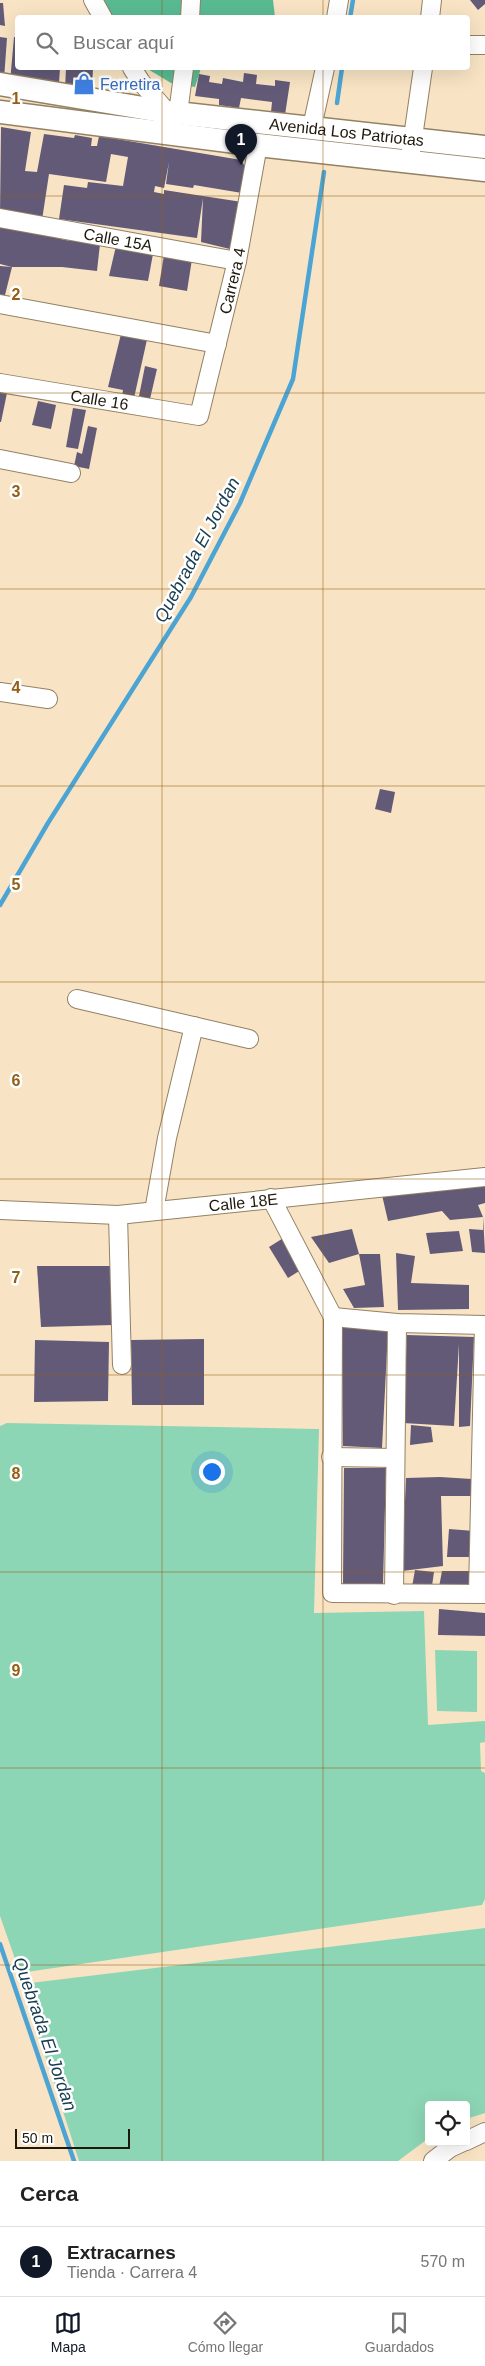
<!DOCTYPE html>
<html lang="es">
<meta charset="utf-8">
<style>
:root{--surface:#fff;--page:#f6f6f6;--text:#222;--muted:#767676;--line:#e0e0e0;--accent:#111827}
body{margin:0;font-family:Arial,sans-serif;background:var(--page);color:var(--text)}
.controls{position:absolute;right:15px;bottom:15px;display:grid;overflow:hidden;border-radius:5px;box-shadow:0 5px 20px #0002}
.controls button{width:45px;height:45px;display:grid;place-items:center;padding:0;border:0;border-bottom:1px solid var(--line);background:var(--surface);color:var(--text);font:25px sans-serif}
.scale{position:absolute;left:15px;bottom:12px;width:115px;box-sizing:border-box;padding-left:5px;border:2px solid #1f180c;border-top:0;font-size:14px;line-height:18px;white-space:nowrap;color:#1f180c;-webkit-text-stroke:4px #fff;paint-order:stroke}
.you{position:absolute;left:211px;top:1471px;width:18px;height:18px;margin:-12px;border:4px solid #fff;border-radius:50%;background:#1a73e8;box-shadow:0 0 0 8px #1a73e833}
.badge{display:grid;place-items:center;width:32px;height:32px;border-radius:50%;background:var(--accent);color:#fff;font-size:16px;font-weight:700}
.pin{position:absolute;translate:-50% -41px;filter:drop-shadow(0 1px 2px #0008)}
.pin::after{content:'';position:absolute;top:26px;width:18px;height:15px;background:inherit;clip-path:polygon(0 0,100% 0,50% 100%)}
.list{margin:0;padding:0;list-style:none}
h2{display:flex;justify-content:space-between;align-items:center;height:65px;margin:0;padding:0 20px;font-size:21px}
h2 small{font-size:16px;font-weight:400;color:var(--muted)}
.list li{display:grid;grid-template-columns:32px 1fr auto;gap:15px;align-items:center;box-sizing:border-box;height:70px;padding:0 20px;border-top:1px solid var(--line)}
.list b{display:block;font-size:19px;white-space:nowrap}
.list p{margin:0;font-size:16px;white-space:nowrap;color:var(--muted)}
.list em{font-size:16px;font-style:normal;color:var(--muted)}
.icon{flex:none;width:28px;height:28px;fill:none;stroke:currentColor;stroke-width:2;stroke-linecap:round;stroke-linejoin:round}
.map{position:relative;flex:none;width:485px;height:2161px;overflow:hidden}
.search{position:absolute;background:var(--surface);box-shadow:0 5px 20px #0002;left:15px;right:15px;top:15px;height:55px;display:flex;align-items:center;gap:12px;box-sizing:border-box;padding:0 18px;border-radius:5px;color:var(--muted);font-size:19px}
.sheet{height:135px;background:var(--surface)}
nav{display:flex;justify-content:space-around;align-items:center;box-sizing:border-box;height:70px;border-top:1px solid var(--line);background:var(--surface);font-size:14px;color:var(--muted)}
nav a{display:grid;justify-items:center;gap:2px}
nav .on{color:var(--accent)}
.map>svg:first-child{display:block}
.green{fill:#8cd6b5}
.forest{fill:#59ba92}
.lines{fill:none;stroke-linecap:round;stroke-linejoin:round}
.stream{stroke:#4ba4d3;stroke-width:4.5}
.building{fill:#625a77}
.minor-casing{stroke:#938164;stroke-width:20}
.major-casing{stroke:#938164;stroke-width:25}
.minor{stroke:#fff;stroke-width:18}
.major{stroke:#fff;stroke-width:22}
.grid{fill:none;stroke:#935f13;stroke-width:1;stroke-opacity:0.55}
.labels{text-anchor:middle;stroke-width:5;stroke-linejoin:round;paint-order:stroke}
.shop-label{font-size:16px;fill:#366cbe;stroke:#fff;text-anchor:start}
.street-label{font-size:16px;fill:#1f180c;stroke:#fff}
.water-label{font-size:18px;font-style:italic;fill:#163d51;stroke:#fff}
.grid-label{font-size:16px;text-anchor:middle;font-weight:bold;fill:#935f13;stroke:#fff;stroke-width:5;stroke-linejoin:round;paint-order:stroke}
</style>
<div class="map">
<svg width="485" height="2161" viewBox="0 0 485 2161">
<rect width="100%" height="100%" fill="#f8e4c4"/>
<g class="green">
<polygon points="7,1423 319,1429 314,1613 424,1611 428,1725 485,1721 485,1742 480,1743 481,1771 485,1773 485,1899 482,1905 20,1973 0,1916 0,1426"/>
<polygon points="435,1650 477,1651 477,1712 437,1711"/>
<polygon points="485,1928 485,2113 466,2119 466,2105 429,2105 429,2138 398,2161 79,2161 22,1984"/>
</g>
<g class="forest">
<polygon points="95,0 273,0 275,17 107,17"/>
<polygon points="146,68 201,68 195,87 171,83"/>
</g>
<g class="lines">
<g class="stream">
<polyline points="350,18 353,0"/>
<polyline points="337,103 342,68"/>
<polyline points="0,905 48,823 191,597 240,503 293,379 324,172"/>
<polyline points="0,1944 74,2161"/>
</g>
</g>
<g class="building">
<polygon points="470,0 485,0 485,4 478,10"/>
<polygon points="0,3 3,3 5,26 0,25"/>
<polygon points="0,37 7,38 4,79 0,78"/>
<polygon points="14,37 18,37 18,68 60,68 59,83 10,82"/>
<polygon points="66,68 93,68 92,90 65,89"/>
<polygon points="244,73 257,75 256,84 275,86 275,80 290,82 285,115 271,112 272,102 241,98 239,108 219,105 219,99 195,96 199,74 210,76 209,82 222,84 223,78 243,82"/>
<polygon points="1,127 31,132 25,171 37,172 44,134 74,138 75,135 92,138 91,146 97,146 99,136 241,160 246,168 242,193 194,185 193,188 166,184 169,162 164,188 155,186 154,192 164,194 164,190 242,202 234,250 201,242 203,198 197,238 59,219 64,185 87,188 88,182 123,186 128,157 111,154 106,182 49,174 42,220 0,214"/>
<polygon points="0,224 65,240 100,244 97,271 62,267 12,267 4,299 0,299 0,266 12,267 0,264"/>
<polygon points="116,246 153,254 148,281 109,276"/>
<polygon points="164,255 192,259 187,291 159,286"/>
<polygon points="122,330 148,335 134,398 122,396 123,390 108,387"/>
<polygon points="145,366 157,369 150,399 139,396"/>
<polygon points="0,392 7,393 1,422 0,422"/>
<polygon points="38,401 56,405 51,429 32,425"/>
<polygon points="73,408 86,410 78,449 66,447"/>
<polygon points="88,426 97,428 89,469 74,466 77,452 82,454"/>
<polygon points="380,789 395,792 391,813 375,809"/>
<polygon points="485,1183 485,1203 478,1205 483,1217 450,1220 442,1211 388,1221 382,1195"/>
<polygon points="483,1216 485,1253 472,1252 469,1229 483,1230"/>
<polygon points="352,1229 359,1254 329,1263 311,1237"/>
<polygon points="459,1231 463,1251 430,1254 426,1233"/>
<polygon points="285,1237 304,1268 288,1278 269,1247"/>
<polygon points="396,1253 415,1256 411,1283 469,1285 469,1309 398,1310"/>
<polygon points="359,1254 380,1254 384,1307 354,1308 343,1289 365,1285"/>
<polygon points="37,1266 114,1266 113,1325 41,1327"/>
<polygon points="342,1327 388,1331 382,1448 343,1446"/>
<polygon points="407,1335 474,1337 470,1426 459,1427 459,1344 454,1426 403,1423"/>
<polygon points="204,1339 204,1405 132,1405 131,1340"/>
<polygon points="35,1340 109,1342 108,1401 34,1402"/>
<polygon points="411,1425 431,1427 433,1442 410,1445"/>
<polygon points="344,1468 386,1468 383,1585 343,1585"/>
<polygon points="440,1477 472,1479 471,1496 441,1496 443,1566 402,1571 406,1478"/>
<polygon points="449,1529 474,1531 473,1557 447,1557"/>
<polygon points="415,1570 434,1572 432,1586 412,1587"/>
<polygon points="442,1571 473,1571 471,1588 439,1587"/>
<polygon points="439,1609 485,1613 485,1636 438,1635"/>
</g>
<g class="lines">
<g class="minor-casing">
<g id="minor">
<polyline points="93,0 103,18"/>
<polyline points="190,18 191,0"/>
<polyline points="336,18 339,0"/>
<polyline points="430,18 432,0"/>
<polyline points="468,45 485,45"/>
<polyline points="132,68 141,82 167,112 166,117"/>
<polyline points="178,113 184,68"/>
<polyline points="312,127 325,68"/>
<polyline points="411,151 423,68"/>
<path id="s1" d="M0 218 237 261"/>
<polyline points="0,304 217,344"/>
<path id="s2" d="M0 383 199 416 237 261 258 145"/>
<polyline points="0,459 71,473"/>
<polyline points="0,692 48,699"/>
<polyline points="77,999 249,1039"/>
<polyline points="271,1198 333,1317 332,1593 485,1594"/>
<path id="s3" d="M0 1210 118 1215 485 1177"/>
<polyline points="154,1211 167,1138 194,1026"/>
<polyline points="118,1215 122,1365"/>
<polyline points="333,1317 397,1323 485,1325"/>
<polyline points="331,1457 395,1458"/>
<polyline points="478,1593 484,1325"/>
<polyline points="394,1595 397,1323"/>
<polyline points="466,2141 485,2132"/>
<polyline points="433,2161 450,2148 463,2142"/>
</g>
</g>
<g class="major-casing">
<g id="major">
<path id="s4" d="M0 84 167 112 485 147"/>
<polyline points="0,112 258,145 485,170"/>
</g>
</g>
<use href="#minor" class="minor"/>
<use href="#major" class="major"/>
</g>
<path class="grid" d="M162 0V18M323 0V18M162 68V2161M323 68V2161M0 196H485M0 393H485M0 589H485M0 786H485M0 982H485M0 1179H485M0 1375H485M0 1572H485M0 1768H485M0 1965H485"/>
<defs>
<g id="shop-bare" transform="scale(1.725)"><path d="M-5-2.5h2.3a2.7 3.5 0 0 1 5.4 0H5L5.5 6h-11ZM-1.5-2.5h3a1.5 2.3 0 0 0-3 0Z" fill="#3f7fe0" stroke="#fff" stroke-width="2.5" paint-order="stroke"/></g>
</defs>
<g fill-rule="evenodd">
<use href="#shop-bare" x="84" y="84"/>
</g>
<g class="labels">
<g class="shop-label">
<text x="100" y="90">Ferretira</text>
</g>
<g class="street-label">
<text dy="6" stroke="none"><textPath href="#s4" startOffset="350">Avenida Los Patriotas</textPath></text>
<text dy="6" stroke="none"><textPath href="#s1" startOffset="120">Calle 15A</textPath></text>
<text dy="6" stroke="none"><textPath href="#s2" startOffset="341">Carrera 4</textPath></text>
<text dy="6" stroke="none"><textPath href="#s2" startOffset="101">Calle 16</textPath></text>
<text dy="6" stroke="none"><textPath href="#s3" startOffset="244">Calle 18E</textPath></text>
</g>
<g class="water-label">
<text transform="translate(197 550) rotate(-62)" y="6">Quebrada El Jordan</text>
<text transform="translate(45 2034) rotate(71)" y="6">Quebrada El Jordan</text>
</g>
</g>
<g class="grid-label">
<text x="16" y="104">1</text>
<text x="16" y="300">2</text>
<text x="16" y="497">3</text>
<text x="16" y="693">4</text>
<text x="16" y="890">5</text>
<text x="16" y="1086">6</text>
<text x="16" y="1283">7</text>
<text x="16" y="1479">8</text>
<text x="16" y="1676">9</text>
</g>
</svg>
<div class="controls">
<button><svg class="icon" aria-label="locate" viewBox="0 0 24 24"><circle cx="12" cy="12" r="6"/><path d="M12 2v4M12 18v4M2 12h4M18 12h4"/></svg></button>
</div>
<div class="scale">50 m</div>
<div class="you"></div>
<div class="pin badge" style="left:241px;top:165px">1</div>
<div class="search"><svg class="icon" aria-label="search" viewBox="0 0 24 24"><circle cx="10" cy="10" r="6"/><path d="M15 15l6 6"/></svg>Buscar aquí</div>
</div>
<section class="sheet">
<h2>Cerca<small></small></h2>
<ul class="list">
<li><span class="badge">1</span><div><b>Extracarnes</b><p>Tienda · Carrera 4</p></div><em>570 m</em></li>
</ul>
</section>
<nav>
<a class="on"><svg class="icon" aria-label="map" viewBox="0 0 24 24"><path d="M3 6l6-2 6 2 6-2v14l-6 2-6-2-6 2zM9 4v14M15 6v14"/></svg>Mapa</a>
<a><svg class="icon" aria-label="directions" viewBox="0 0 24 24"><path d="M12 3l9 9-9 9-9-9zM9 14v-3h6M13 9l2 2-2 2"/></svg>Cómo llegar</a>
<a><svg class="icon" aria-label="saved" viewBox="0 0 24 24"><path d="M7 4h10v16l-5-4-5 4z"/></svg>Guardados</a>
</nav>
